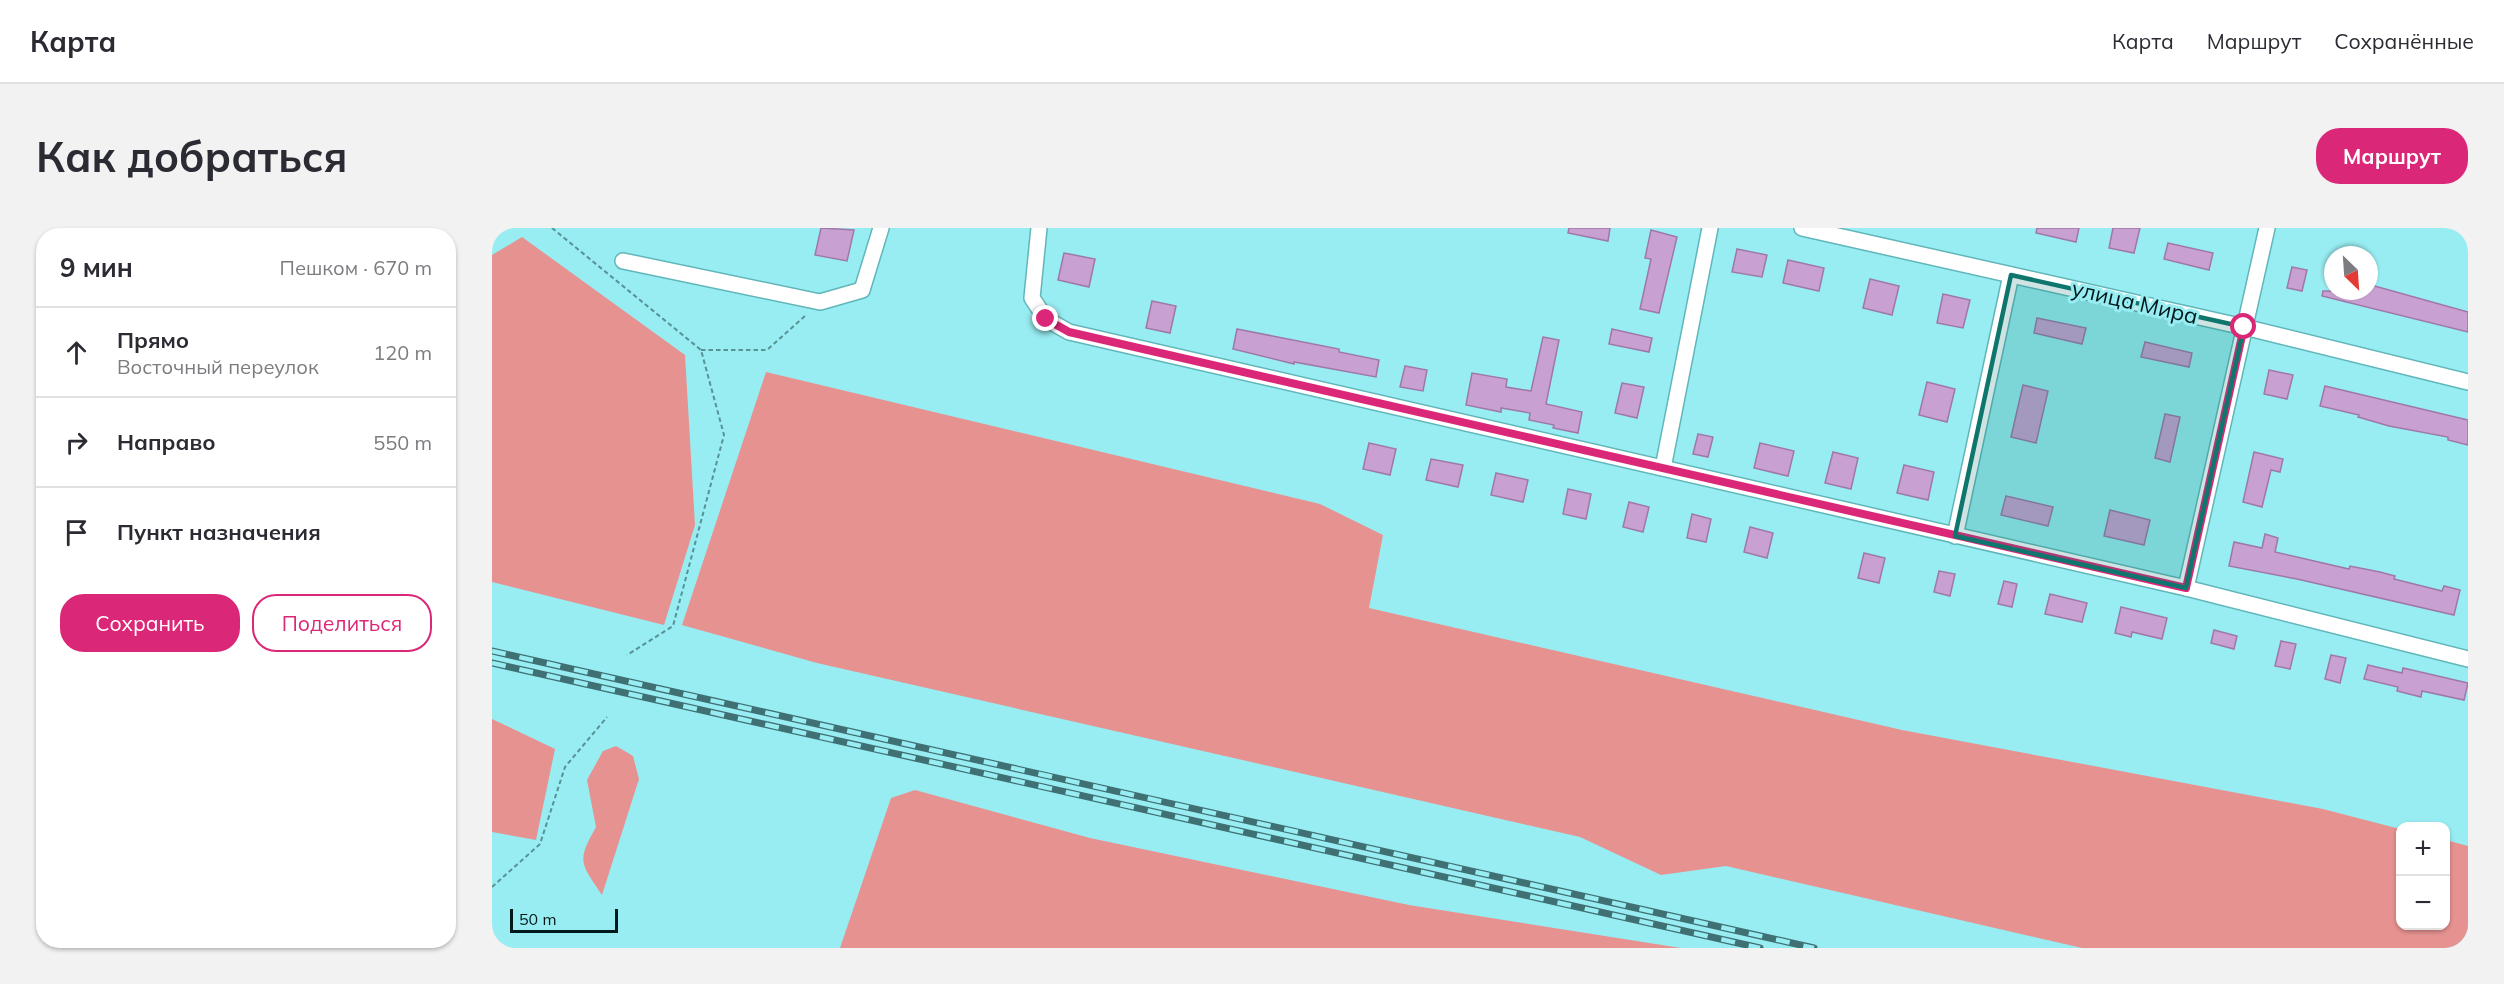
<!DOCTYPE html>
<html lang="ru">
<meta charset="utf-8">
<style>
:root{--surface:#fff;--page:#f2f2f3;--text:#2b2b33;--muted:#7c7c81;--line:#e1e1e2;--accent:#db2777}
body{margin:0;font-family:Mulish,sans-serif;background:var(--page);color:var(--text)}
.controls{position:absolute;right:18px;bottom:18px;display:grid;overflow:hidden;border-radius:12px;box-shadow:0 2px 4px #0004}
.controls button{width:54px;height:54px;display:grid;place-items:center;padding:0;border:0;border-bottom:2px solid var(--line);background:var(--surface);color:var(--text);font:30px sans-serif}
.compass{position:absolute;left:1832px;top:18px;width:54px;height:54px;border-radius:50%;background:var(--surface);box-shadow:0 2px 4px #0004;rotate:155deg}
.scale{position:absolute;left:18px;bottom:15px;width:108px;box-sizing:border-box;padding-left:6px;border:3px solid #00191a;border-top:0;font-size:16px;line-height:21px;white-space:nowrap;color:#00191a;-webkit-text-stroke:4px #98edf2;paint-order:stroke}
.stop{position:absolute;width:18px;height:18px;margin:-14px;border:4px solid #db2777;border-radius:50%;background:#fff}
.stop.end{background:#db2777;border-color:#fff;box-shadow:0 2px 6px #0008}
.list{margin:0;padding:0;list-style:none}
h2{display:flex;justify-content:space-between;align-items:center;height:78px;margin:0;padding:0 24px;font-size:26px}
h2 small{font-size:20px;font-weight:400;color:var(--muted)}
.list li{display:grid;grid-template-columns:39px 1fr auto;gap:18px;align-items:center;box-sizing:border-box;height:90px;padding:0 24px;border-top:2px solid var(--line)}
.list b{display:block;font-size:22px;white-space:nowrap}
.list p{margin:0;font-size:20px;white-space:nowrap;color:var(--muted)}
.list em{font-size:20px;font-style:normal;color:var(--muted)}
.actions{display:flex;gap:12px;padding:18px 24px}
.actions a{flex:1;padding:14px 0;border:2px solid var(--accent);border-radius:24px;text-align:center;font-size:21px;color:var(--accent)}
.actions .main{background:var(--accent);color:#fff}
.icon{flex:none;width:33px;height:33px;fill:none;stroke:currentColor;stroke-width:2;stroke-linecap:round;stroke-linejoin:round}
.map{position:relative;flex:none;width:1976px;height:720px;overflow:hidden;border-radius:24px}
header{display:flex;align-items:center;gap:36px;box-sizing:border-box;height:84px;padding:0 30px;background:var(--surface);border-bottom:2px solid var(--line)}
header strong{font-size:28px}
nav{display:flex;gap:33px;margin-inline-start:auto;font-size:21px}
.intro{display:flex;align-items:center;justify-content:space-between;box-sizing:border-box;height:144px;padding:0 36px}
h1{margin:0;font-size:42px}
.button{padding:15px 27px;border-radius:24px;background:var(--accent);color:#fff;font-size:21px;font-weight:700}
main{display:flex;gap:36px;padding:0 36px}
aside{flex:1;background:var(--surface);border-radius:24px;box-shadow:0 2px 4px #0004}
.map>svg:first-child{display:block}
.green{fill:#e69291}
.building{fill:#c8a0d1;stroke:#9f78a8;stroke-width:1.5}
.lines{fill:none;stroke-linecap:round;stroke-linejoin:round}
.minor-casing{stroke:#61b6ba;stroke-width:18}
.path{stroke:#579295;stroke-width:2;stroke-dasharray:4.5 3;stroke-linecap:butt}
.minor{stroke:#fff;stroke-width:15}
.rail-casing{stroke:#3f7174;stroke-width:7}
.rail{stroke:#98edf2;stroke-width:4.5;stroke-dasharray:14;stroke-linecap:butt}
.route{stroke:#db2777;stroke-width:8}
.marked{fill:#0f766e;fill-opacity:0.2;stroke:#0f766e;stroke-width:4.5;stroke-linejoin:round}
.labels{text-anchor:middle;stroke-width:6;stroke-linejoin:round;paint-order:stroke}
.street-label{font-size:22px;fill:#00191a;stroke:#98edf2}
</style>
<header>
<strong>Карта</strong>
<nav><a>Карта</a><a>Маршрут</a><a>Сохранённые</a></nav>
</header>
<div class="intro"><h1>Как добраться</h1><a class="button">Маршрут</a></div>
<main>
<aside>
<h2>9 мин<small>Пешком · 670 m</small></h2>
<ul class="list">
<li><svg class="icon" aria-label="ahead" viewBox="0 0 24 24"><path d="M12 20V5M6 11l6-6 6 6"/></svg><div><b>Прямо</b><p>Восточный переулок</p></div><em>120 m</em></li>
<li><svg class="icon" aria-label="right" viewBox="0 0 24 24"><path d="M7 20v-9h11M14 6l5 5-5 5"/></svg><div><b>Направо</b></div><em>550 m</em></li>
<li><svg class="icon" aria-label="arrive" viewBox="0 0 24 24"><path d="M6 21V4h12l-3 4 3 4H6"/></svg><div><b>Пункт назначения</b></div></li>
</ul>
<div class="actions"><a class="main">Сохранить</a><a>Поделиться</a></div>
</aside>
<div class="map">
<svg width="1976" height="720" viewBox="0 0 1976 720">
<rect width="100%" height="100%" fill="#98edf2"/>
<g class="green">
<polygon points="30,9 193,127 203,297 172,397 0,354 0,27"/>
<polygon points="274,144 828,276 891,307 877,380 1410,502 1831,581 1908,601 1908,698 1954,698 1954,612 1976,618 1976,720 1590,720 1234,638 1169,647 1088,609 325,435 190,397"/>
<polygon points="0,491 63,521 44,612 0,604"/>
<path d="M124 518 141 528 147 551 110 667C89 635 84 634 104 599L95 552 111 523Z"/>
<polygon points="423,562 598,610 917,677 1189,720 348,720 399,570"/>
</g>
<g class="building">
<polygon points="329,0 362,2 355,33 323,27"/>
<polygon points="1077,0 1118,0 1116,13 1076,5"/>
<polygon points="1545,0 1587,0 1584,14 1544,5"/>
<polygon points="1621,0 1648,0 1642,25 1617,20"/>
<polygon points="1159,2 1185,9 1167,85 1148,81 1159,31 1153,30"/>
<polygon points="1676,15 1721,25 1717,42 1672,31"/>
<polygon points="1245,21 1275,27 1270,49 1240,44"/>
<polygon points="572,25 603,31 597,59 566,52"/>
<polygon points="1296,32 1332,40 1327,63 1291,55"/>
<polygon points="1800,39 1815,42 1810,63 1795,60"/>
<polygon points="1378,51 1407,58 1400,87 1371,80"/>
<polygon points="1879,57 1976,84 1976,104 1830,68 1831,63 1877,63"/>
<polygon points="1451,66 1478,72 1471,100 1445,95"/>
<polygon points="660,73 684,78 678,105 654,100"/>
<polygon points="1545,90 1594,100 1590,116 1542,105"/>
<polygon points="745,101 847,121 847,124 887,132 884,149 802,134 802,136 741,121"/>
<polygon points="1120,101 1160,110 1157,124 1117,116"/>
<polygon points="1051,109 1067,112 1054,176 1090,184 1086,205 1061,200 1062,197 1037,192 1038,185 1009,180 1009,184 974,177 980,145 1015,151 1014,159 1039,163"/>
<polygon points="1653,114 1700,125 1697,139 1649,129"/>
<polygon points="913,138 935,142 931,163 908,159"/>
<polygon points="1777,142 1801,147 1795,171 1772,166"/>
<polygon points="1435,154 1463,161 1455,194 1427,187"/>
<polygon points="1130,155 1152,159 1145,190 1123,185"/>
<polygon points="1531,157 1556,163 1544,215 1519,209"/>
<polygon points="1833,158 1976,192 1976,217 1956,212 1956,209 1897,198 1866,189 1867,187 1828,178"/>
<polygon points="1673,186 1688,189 1678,234 1663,230"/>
<polygon points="1206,206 1221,209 1216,229 1201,226"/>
<polygon points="877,215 904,221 898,247 871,241"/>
<polygon points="1268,215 1302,223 1296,248 1262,240"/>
<polygon points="1341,224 1366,230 1359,261 1333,255"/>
<polygon points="1762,224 1791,231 1788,244 1779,242 1770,279 1751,274"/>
<polygon points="939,231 971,237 966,259 934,252"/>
<polygon points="1412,237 1442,244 1436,272 1405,265"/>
<polygon points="1004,245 1036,252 1031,274 999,267"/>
<polygon points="1076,261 1099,266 1094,291 1071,286"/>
<polygon points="1514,268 1561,279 1556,298 1509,287"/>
<polygon points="1137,274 1157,279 1151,304 1131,299"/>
<polygon points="1618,282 1658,292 1652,317 1612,308"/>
<polygon points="1200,286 1219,291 1214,314 1195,310"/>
<polygon points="1258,299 1281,305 1275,330 1252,324"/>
<polygon points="1773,306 1786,310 1783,324 1857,341 1858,338 1888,344 1903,348 1902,351 1950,363 1952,358 1968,362 1962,387 1805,351 1737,338 1742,314 1770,320"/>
<polygon points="1372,325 1393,330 1387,355 1366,350"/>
<polygon points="1447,343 1463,346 1458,368 1442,364"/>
<polygon points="1512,353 1525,356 1520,379 1506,376"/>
<polygon points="1558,366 1595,375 1590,394 1553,386"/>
<polygon points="1629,379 1675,390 1670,411 1640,404 1639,409 1623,405"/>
<polygon points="1722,402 1745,408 1742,421 1719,415"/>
<polygon points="1789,413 1804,416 1798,441 1783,438"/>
<polygon points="1839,427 1854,430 1848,455 1833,451"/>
<polygon points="1876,437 1910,445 1911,440 1976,455 1972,472 1930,463 1929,469 1905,463 1906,459 1872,451"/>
</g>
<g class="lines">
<g class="minor-casing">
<g id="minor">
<polyline points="547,0 540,70 554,91 577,104 1694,360 1976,431"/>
<polyline points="1310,0 1752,99 1976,154"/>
<polyline points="131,33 328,74 370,62 389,0"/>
<polyline points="1171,240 1218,0"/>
<polyline points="1463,308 1519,47"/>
<polyline points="1694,360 1775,0"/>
</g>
</g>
<g class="path">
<polyline points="60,0 209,122 232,207 181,398 135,427"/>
<polyline points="209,122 275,122 315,86"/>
<polyline points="0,659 48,616 73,539 115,489"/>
</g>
<use href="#minor" class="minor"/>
<g class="rail-casing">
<g id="rail">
<polyline points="0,423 1322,720"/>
<polyline points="0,435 1268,720"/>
</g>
</g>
<use href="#rail" class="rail"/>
</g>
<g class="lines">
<polyline class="route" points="554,91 577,104 1694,360 1752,99"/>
</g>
<path class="marked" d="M1519 47 1752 99 1694 360 1463 308Z"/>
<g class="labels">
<g class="street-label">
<text transform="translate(1643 74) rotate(13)" y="8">улица Мира</text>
</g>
</g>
</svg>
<div class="controls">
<button>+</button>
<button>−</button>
</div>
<svg class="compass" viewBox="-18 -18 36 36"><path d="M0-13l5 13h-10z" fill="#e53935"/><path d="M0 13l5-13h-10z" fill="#7c7c81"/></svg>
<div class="scale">50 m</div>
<div class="stop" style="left:1752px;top:99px"></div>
<div class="stop end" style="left:554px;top:91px"></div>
</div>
</main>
